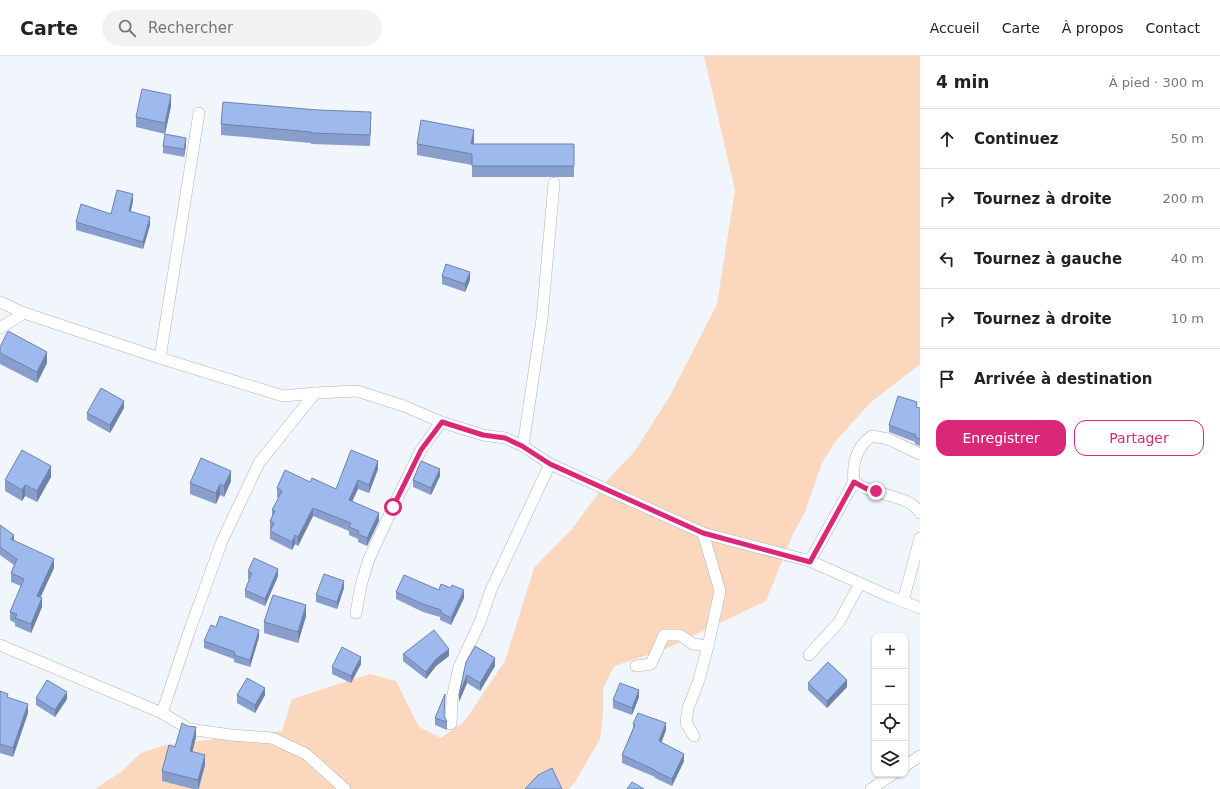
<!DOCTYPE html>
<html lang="fr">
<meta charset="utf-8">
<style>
:root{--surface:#fff;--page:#f2f2f2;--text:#222;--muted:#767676;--line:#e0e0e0;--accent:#db2777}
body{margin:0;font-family:"DejaVu Sans",sans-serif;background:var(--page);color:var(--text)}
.controls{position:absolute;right:12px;bottom:12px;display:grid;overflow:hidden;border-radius:8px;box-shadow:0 1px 3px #0004}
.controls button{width:36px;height:36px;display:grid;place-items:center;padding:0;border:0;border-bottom:1px solid var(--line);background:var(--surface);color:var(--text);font:20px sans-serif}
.stop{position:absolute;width:12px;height:12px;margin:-9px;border:3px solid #db2777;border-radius:50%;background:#fff}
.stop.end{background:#db2777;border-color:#fff;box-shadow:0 1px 4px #0008}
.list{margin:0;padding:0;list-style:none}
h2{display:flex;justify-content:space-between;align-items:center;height:52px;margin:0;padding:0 16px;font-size:17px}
h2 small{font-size:13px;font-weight:400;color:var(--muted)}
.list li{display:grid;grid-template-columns:26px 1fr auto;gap:12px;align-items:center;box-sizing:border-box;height:60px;padding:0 16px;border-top:1px solid var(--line)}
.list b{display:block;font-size:15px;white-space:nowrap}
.list em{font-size:13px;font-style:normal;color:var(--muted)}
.actions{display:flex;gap:8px;padding:12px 16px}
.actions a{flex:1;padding:9px 0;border:1px solid var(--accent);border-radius:12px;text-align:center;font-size:14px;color:var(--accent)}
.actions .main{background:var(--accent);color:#fff}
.icon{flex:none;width:22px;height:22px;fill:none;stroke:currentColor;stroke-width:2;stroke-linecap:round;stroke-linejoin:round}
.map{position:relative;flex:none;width:920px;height:733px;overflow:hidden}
header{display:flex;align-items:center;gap:24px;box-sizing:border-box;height:56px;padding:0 20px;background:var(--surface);border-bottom:1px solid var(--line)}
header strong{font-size:19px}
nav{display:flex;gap:22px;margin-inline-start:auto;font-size:14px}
.search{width:280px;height:36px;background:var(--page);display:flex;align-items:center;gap:10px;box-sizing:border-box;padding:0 14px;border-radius:22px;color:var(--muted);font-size:15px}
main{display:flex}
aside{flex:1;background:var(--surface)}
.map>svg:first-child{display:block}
.green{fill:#fbd8bd}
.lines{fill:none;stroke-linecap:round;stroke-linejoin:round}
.street-casing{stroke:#b0b3ba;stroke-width:12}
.street{stroke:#fff;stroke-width:11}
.wall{fill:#889fcd}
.shaded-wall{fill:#6f82a7}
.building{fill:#9eb9ee;stroke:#6f82a7}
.route{stroke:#db2777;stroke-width:5}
</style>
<header>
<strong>Carte</strong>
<div class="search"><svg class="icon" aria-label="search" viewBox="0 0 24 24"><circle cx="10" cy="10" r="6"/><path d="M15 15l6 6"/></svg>Rechercher</div>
<nav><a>Accueil</a><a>Carte</a><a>À propos</a><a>Contact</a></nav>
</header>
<main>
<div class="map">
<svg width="920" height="733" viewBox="0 0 920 733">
<rect width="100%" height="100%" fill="#f1f5fc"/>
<polygon class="green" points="704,0 920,0 920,308 870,347 835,386 822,407 805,456 793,478 766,545 663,594 614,610 603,633 603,657 600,683 575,726 568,733 95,733 122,715 141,697 165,689 282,675 292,643 370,618 396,625 419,671 441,682 464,666 505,605 534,512 571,474 612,419 635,395 671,338 717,248 735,134"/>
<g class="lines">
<g class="street-casing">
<g id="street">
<polyline points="0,246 24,257 160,302 283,340 315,337 357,335 404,350 441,366 483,379 505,382 523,390 550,408 703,477 810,505 891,541 920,552"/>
<polyline points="0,272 24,257"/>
<polyline points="160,302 199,57"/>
<polyline points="523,390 542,263 554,127"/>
<path d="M920 398 888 383 872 380C856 391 852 407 854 426 858 428 861 431 865 432 880 439 912 441 920 457"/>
<polyline points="810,505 854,426"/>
<polyline points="903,545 920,482"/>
<polyline points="356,557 361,529 369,503 393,451 421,394 441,366"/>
<polyline points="0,589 162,657 189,673 231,679 272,682 306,698 345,733"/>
<polyline points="809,599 839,566 860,527"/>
<polyline points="636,610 651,608 664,579 680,579 693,588 708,590"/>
<polyline points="162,657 189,576 222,485 259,407 315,337"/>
<polyline points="451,668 452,643 459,611 480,566 491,534 550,408"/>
<polyline points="694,680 686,667 688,652 699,624 708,590 720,535 703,477"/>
<polyline points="905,710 920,700"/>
<polyline points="871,733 893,718"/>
</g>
</g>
<use href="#street" class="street"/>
</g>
<g class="wall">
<polygon points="171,50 165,78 136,71 136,61"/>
<polygon points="371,67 370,90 311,88 311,87 221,79 221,68"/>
<polygon points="474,85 473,88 574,88 574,121 472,121 472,109 417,99 417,88"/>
<polygon points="186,89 184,101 163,97 163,90"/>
<polygon points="133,145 131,155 150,169 143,193 76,174 76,166 111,158"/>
<polygon points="442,220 470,224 465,236 442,228"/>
<polygon points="0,291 47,307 37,327 0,308"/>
<polygon points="917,351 920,352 920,390 915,388 915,386 889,376 889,369"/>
<polygon points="124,352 110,377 87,364 87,357"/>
<polygon points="378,413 369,437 358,433 352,446 379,465 367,490 358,486 358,483 349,479 349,475 313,460 298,490 295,488 292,494 270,483 270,475 271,474 270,473 270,465 272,460 272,454 279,442 277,441 277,432 310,426 336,433"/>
<polygon points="440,420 431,439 413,431 413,424"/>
<polygon points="51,421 37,446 25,440 22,445 5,435 5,424"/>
<polygon points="231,425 224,441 220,439 216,448 190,438 190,427"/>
<polygon points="0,469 14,485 54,512 40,541 42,551 31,577 15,570 15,567 10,564 10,556 21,530 11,526 11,517 14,509 0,499"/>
<polygon points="248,515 278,520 265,550 245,541 245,534 249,523 248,523"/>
<polygon points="344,532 337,553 316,546 316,539"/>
<polygon points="439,534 464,542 451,569 440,564 440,561 423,556 396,543 396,536"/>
<polygon points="306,560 298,587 264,577 264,566"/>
<polygon points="216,571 259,581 250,611 234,606 234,603 204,592 204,585"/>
<polygon points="403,598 449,600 436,610 426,623 403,605"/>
<polygon points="466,606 495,610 480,635 467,627 459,646"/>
<polygon points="361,608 351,627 332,618 332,611"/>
<polygon points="808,627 847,631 827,652 808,634"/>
<polygon points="0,635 28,657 13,701 0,697"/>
<polygon points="237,639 265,639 255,657 237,647"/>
<polygon points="639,641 632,659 613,652 613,644"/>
<polygon points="36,642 67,643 55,661 36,649"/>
<polygon points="444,661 447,666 447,674 435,669 435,662"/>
<polygon points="633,668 666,674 661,687 684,705 672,730 655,722 655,721 622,707 622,699 633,672"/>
<polygon points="196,681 192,696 205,709 199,733 193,733 162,725 162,715 175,691"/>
</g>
<g class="shaded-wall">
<polygon points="171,39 171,50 165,78 165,67"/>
<polygon points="474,74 474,85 471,99 471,88"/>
<polygon points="186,82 186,89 184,101 184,93"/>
<polygon points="133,138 133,145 129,162 129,155"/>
<polygon points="150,161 150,169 143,193 143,186"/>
<polygon points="470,216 470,224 465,236 465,228"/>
<polygon points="47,296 47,307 37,327 37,316"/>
<polygon points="124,345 124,352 110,377 110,369"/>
<polygon points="378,405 378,413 369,437 369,429"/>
<polygon points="51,410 51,421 37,446 37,435"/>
<polygon points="440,413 440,420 431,439 431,432"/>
<polygon points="231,415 231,425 224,441 224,430"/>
<polygon points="358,424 358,433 349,452 349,444"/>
<polygon points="220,428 220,439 216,448 216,437"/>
<polygon points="25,429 25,440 22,445 22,434"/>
<polygon points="313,452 313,460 298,490 298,481"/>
<polygon points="379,457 379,465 367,490 367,482"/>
<polygon points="14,479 14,488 11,483"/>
<polygon points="295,479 295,488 292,494 292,486"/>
<polygon points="54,503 54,512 37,549 37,540"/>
<polygon points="278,513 278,520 265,550 265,543"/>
<polygon points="344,525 344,532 337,553 337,546"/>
<polygon points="464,534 464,542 451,569 451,562"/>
<polygon points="42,542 42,551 31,577 31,568"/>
<polygon points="306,549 306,560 298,587 298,576"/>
<polygon points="259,574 259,581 250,611 250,604"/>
<polygon points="449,593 449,600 436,610 426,623 426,616 436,603"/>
<polygon points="361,601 361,608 351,627 351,620"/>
<polygon points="495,602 495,610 480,635 480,627"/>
<polygon points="467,619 467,627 459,646 459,639"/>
<polygon points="847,624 847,631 827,652 827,645"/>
<polygon points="265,632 265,639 255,657 255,649"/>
<polygon points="639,634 639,641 632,659 632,652"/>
<polygon points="67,636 67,643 55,661 55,654"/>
<polygon points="28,648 28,657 13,701 13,692"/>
<polygon points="666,667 666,674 659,693 659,685"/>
<polygon points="196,671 196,681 190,705 190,695"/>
<polygon points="684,698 684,705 672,730 672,723"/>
<polygon points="205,699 205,709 198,733 198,724"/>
</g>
<g class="building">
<polygon points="142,33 171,39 165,67 136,61"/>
<polygon points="223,46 318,54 371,56 370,79 311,77 311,76 221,68"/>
<polygon points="421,64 474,74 471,88 574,88 574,110 472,110 472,98 417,88"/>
<polygon points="165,78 186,82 184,93 163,90"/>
<polygon points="117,134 133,138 129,155 150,161 143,186 76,166 81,148 111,158"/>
<polygon points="446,208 470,216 465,228 442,220"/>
<polygon points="8,275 47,296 37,316 0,297 0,291"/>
<polygon points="101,332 124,345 110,369 87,357"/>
<polygon points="898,340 917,346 916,351 920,352 920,383 915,381 916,379 889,369"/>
<polygon points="22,394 51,410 37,435 25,429 22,434 5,424"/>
<polygon points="351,394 378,405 369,429 358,424 349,444 379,457 367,482 358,478 359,475 349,471 351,467 313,452 298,481 295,479 292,486 270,475 274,467 270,465 275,455 272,454 282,435 277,432 285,414 310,426 312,422 336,433"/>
<polygon points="201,402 231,415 224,430 220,428 216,437 190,427"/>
<polygon points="421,405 440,413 431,432 413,424"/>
<polygon points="0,469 14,479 11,483 54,503 37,540 42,542 31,568 15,562 17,558 10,556 24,523 11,517 17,503 0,491"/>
<polygon points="254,502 278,513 265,543 245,534 252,517 248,515"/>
<polygon points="324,518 344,525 337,546 316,539"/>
<polygon points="404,519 439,534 441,528 451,532 452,529 464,534 451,562 440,556 441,554 423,548 396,536"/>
<polygon points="273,539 306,549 298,576 264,566"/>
<polygon points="220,560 259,574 250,604 234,599 235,596 204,585 211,569 216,571"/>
<polygon points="434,574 449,593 436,603 426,616 403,598"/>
<polygon points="475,590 495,602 480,627 467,619 459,639 466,606"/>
<polygon points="342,591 361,601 351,620 332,611"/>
<polygon points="828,606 847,624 827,645 808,627"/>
<polygon points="247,622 265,632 255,649 237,639"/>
<polygon points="47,624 67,636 55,654 36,642"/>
<polygon points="620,627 639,634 632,652 613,644"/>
<polygon points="0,635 8,638 7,641 28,648 13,692 0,688"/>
<polygon points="445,638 444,660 447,666 435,662"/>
<polygon points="638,657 666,667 659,685 684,698 672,723 655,715 655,714 622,699 635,669 633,668"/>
<polygon points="182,667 188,670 196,671 190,695 205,699 198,724 162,715 169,689 175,691"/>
<polygon points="552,712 562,733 525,733 538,719"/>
<polygon points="632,726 644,733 627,733"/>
</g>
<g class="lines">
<polyline class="route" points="393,451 421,394 442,366 483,379 505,382 522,390 550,408 703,477 810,506 854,426 865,432 876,435"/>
</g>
</svg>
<div class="controls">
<button>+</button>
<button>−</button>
<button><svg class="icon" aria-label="locate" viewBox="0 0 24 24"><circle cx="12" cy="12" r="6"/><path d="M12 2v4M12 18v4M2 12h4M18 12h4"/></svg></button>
<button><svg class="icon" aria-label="layers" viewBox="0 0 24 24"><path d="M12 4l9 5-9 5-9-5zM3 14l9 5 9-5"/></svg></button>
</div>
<div class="stop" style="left:393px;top:451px"></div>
<div class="stop end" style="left:876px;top:435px"></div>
</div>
<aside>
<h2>4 min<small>À pied · 300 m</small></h2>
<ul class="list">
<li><svg class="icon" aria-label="ahead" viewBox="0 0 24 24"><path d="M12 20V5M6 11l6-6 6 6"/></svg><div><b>Continuez</b></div><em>50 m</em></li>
<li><svg class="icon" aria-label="right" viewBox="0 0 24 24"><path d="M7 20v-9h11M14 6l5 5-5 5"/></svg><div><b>Tournez à droite</b></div><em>200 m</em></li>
<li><svg class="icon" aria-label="left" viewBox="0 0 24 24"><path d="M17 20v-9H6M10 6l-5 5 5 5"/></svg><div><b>Tournez à gauche</b></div><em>40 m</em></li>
<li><svg class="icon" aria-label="right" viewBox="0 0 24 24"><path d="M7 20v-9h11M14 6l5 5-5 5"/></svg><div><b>Tournez à droite</b></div><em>10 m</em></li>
<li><svg class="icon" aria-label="arrive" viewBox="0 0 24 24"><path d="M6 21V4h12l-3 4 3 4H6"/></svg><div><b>Arrivée à destination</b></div></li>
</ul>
<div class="actions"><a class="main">Enregistrer</a><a>Partager</a></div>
</aside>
</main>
